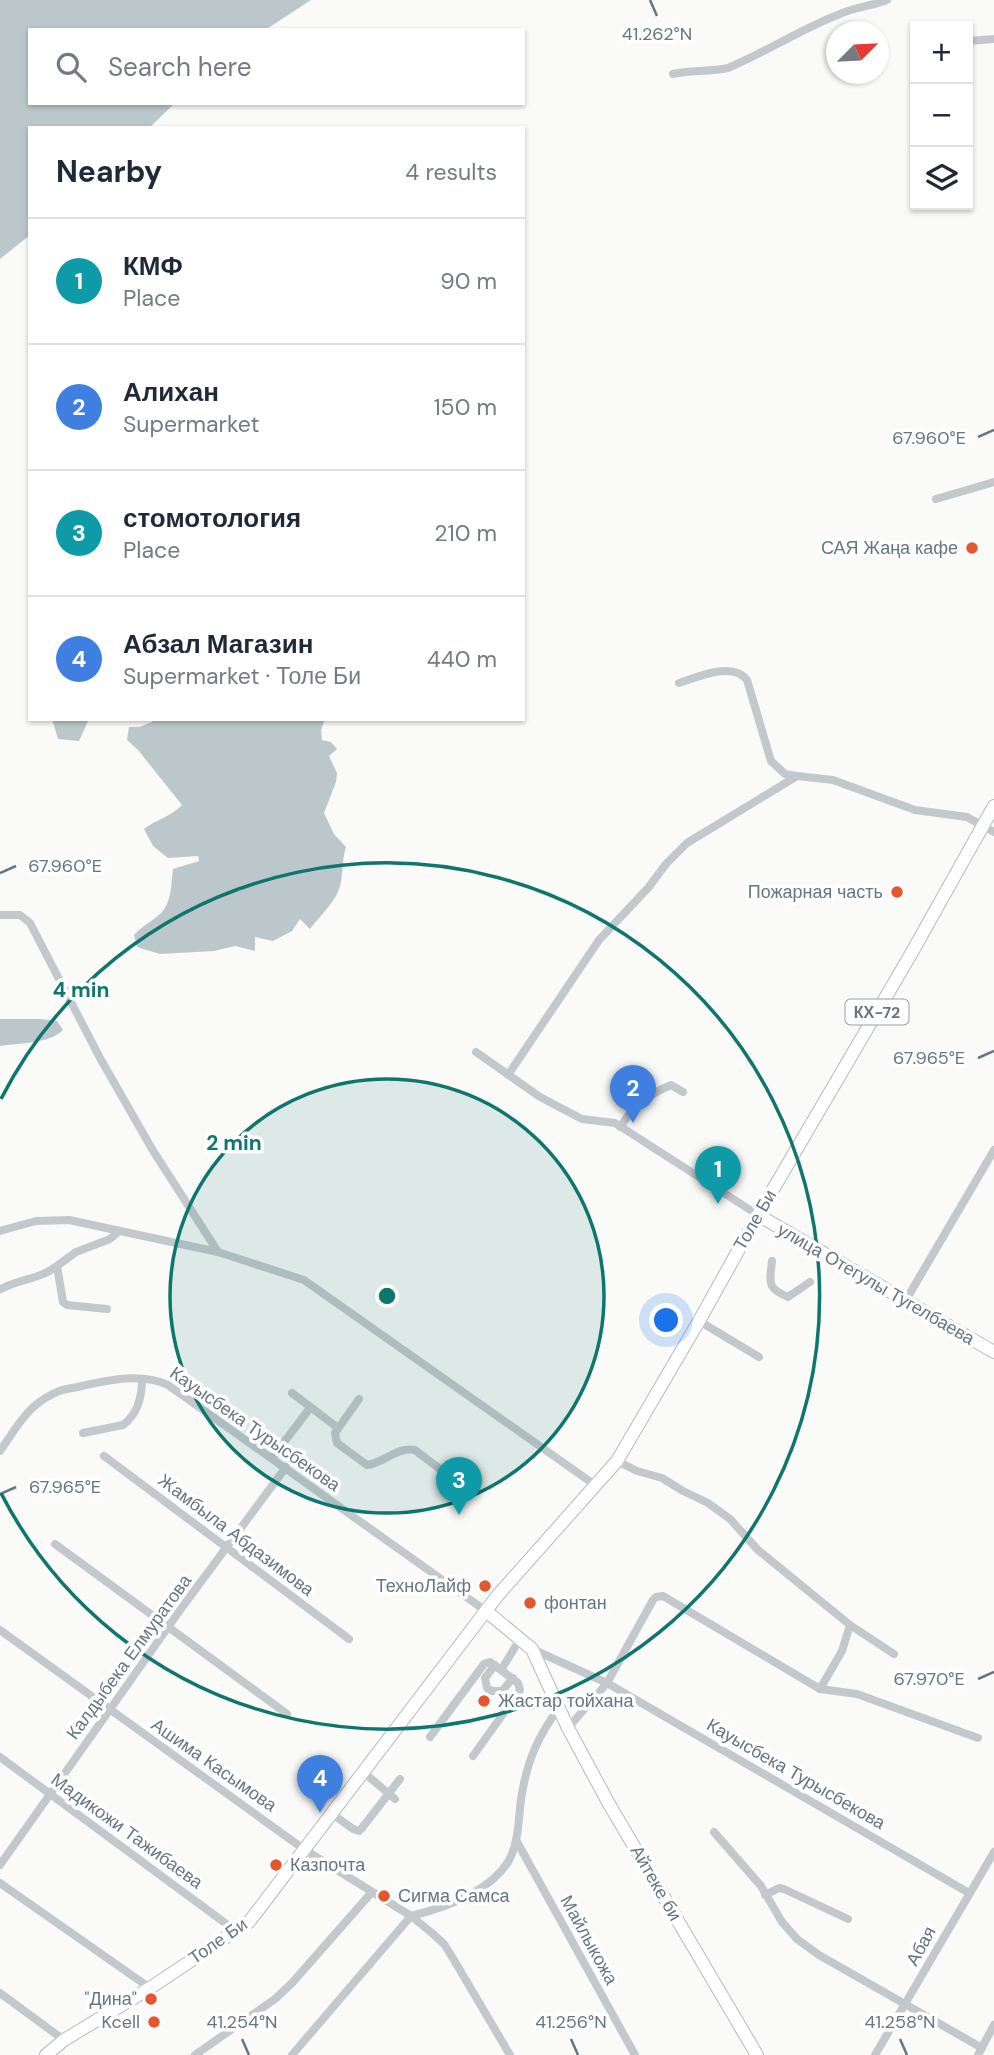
<!DOCTYPE html>
<meta charset="utf-8">
<style>
:root{--surface:#fff;--page:#f2f2f3;--text:#1f2937;--muted:#747a83;--line:#e0e1e3;--accent:#e4572e}
body{margin:0;font-family:"DM Sans",sans-serif;background:var(--page);color:var(--text)}
.controls{position:absolute;right:21px;top:21px;display:grid;overflow:hidden;border-radius:0px;box-shadow:0 2px 5px #0004}
.controls button{width:63px;height:63px;display:grid;place-items:center;padding:0;border:0;border-bottom:2px solid var(--line);background:var(--surface);color:var(--text);font:35px sans-serif}
.compass{position:absolute;left:826px;top:21px;width:63px;height:63px;border-radius:50%;background:var(--surface);box-shadow:0 2px 5px #0004;rotate:66deg}
.you{position:absolute;left:667px;top:1321px;width:24px;height:24px;margin:-18px;border:5px solid #fff;border-radius:50%;background:#1a73e8;box-shadow:0 0 0 10px #1a73e833}
.badge{display:grid;place-items:center;width:46px;height:46px;border-radius:50%;background:var(--accent);color:#fff;font-size:23px;font-weight:700}
.pin{position:absolute;translate:-50% -58px;filter:drop-shadow(0 2px 4px #0008)}
.pin::after{content:'';position:absolute;top:37px;width:24px;height:21px;background:inherit;clip-path:polygon(0 0,100% 0,50% 100%)}
.list{margin:0;padding:0;list-style:none}
h2{display:flex;justify-content:space-between;align-items:center;height:91px;margin:0;padding:0 28px;font-size:30px}
h2 small{font-size:23px;font-weight:400;color:var(--muted)}
.list li{display:grid;grid-template-columns:46px 1fr auto;gap:21px;align-items:center;box-sizing:border-box;height:126px;padding:0 28px;border-top:2px solid var(--line)}
.list b{display:block;font-size:26px;white-space:nowrap}
.list p{margin:0;font-size:23px;white-space:nowrap;color:var(--muted)}
.list em{font-size:23px;font-style:normal;color:var(--muted)}
.icon{flex:none;width:38px;height:38px;fill:none;stroke:currentColor;stroke-width:2;stroke-linecap:round;stroke-linejoin:round}
.map{position:relative;flex:none;width:994px;height:2055px;overflow:hidden}
.search{position:absolute;background:var(--surface);box-shadow:0 2px 5px #0004;left:28px;top:28px;width:497px;height:77px;display:flex;align-items:center;gap:18px;box-sizing:border-box;padding:0 24px;border-radius:0px;color:var(--muted);font-size:26px}
.panel{position:absolute;background:var(--surface);box-shadow:0 2px 5px #0004;left:28px;top:126px;width:497px;height:595px;border-radius:0px}
.map>svg:first-child{display:block}
.water{fill:#bbc7cb}
.lines{fill:none;stroke-linecap:round;stroke-linejoin:round}
.secondary-casing{stroke:#b3babf;stroke-width:14}
.primary-casing{stroke:#b5babe;stroke-width:14}
.street{stroke:#c3c8cc;stroke-width:8}
.secondary{stroke:#fff;stroke-width:12}
.primary{stroke:#fff;stroke-width:12}
.ticks{fill:none;stroke:#657683;stroke-width:2.5}
.ring{fill:none;stroke:#0f766e;stroke-width:3.5}
.poi-dot{fill:#e4572e;stroke:#fff;stroke-width:2.5}
.labels{text-anchor:middle;stroke-width:7;stroke-linejoin:round;paint-order:stroke}
.shield{fill:#fff;stroke:#939fa8;stroke-width:2}
.shield-label{font-size:16px;font-weight:bold;fill:#657683}
.poi-label{font-size:18px;fill:#657683;stroke:#fff;text-anchor:end}
.street-label{font-size:18px;fill:#657683;stroke:#fff}
.ticks-label{font-size:18px;text-anchor:middle;fill:#657683;stroke:#fff;stroke-width:7;stroke-linejoin:round;paint-order:stroke}
.centre{fill:#0f766e;stroke:#fff;stroke-width:3.5}
.ring-label{font-size:21px;text-anchor:middle;font-weight:bold;fill:#0f766e;stroke:#fff;stroke-width:7;stroke-linejoin:round;paint-order:stroke}
</style>
<div class="map">
<svg width="994" height="2055" viewBox="0 0 994 2055">
<rect width="100%" height="100%" fill="#fafaf8"/>
<g class="water">
<polygon points="0,0 311,0 265,30 30,30 30,103 175,103 149,128 30,128 30,235 0,259"/>
<polygon points="52,719 89,719 79,741 58,739"/>
<path d="M152 719H325L321 730 322 740 331 742 337 749 329 756 337 773 336 782 324 813 334 834 346 847C341 862 344 878 338 892 332 905 319 917 310 929L300 919 292 931 273 941 255 937V951L235 946 214 951 160 954 137 947 134 935C143 925 153 921 161 913 172 902 171 883 173 869L199 861 198 856 168 858 153 846 144 829C158 818 168 819 182 805L138 750 127 740 129 727H139L152 722Z"/>
<path d="M0 1019H40L57 1021 63 1030C49 1044 19 1043 0 1046Z"/>
</g>
<g class="lines">
<g class="secondary-casing">
<g id="secondary">
<polyline points="486,1611 532,1649 568,1728 609,1804 757,2055"/>
<polyline points="46,2055 64,2040 150,1988 249,1922 498,1595 617,1461 699,1321 758,1215"/>
</g>
</g>
<g class="primary-casing">
<polyline id="primary" points="994,806 911,954 758,1215 994,1352"/>
</g>
<g class="street">
<polyline points="968,41 994,39"/>
<path d="M673 74C691 70 709 72 728 68 766 52 801 29 840 14 855 7 872 6 887 0"/>
<polyline points="936,499 994,482"/>
<path d="M679 683C698 677 733 661 747 680L771 761 785 774 797 776"/>
<polyline points="0,915 20,915 30,923 100,1058 152,1149 218,1252"/>
<polyline points="476,1052 540,1097 582,1119 615,1123 758,1215"/>
<polyline points="508,1075 599,940 648,888 666,864 687,843 797,776 833,780 915,810 967,817 994,832"/>
<path d="M620 1127C634 1106 647 1095 671 1085L683 1092"/>
<polyline points="0,1231 36,1221 69,1220 218,1252 304,1280 595,1485"/>
<path d="M772 1261C770 1282 766 1288 788 1297L810 1282"/>
<path d="M1 1289C21 1278 39 1280 57 1266"/>
<polyline points="906,1300 994,1150"/>
<polyline points="107,1309 67,1305 63,1302 57,1266 76,1252 110,1239 119,1231"/>
<polyline points="699,1321 759,1357"/>
<polyline points="292,1393 338,1428"/>
<path d="M359 1399 335 1433 337 1443 367 1465C384 1463 398 1446 415 1450L449 1476"/>
<path d="M83 1433 123 1425C138 1414 142 1396 142 1379"/>
<path d="M0 1451C19 1424 29 1402 62 1390 96 1384 135 1370 168 1385L486 1611"/>
<polyline points="104,1456 349,1639"/>
<polyline points="272,1458 310,1408"/>
<polyline points="617,1461 637,1471 662,1478 683,1491 708,1503 730,1519 758,1550 850,1625 894,1654"/>
<polyline points="55,1544 287,1714"/>
<polyline points="0,1630 305,1850 411,1916 432,1933 444,1944 454,1960 510,2055"/>
<polyline points="532,1649 607,1683 969,1893"/>
<polyline points="495,1665 485,1678 487,1688 492,1691 502,1691 513,1678"/>
<polyline points="820,1689 842,1651 850,1625"/>
<polyline points="568,1728 607,1683 653,1600 656,1597 663,1596 820,1689 857,1694 978,1738"/>
<polyline points="430,1737 484,1664 490,1662 501,1670"/>
<polyline points="473,1756 520,1690 518,1683 501,1670 520,1639"/>
<polyline points="0,1757 236,1931"/>
<polyline points="362,1771 395,1799"/>
<polyline points="331,1813 353,1829 359,1831 362,1828 400,1779"/>
<polyline points="714,1832 761,1886 782,1922 797,1939 819,1955 982,2048"/>
<polyline points="516,1840 635,2055"/>
<polyline points="0,1865 183,1606 286,1467"/>
<polyline points="0,1883 150,1988"/>
<polyline points="765,1895 779,1888 784,1889 848,1919"/>
<path d="M411 1916C444 1908 489 1892 508 1862 520 1842 518 1815 522 1793 528 1759 538 1737 558 1709"/>
<polyline points="0,1993 64,2040"/>
<polyline points="195,2055 275,1999 292,1983 372,1892"/>
<polyline points="292,2055 411,1916"/>
<polyline points="875,2055 994,1852"/>
<polyline points="978,2055 994,2025"/>
</g>
<use href="#secondary" class="secondary"/>
<use href="#primary" class="primary"/>
</g>
<path class="ticks" d="M650 0 657 16M978 437 994 430M0 873 16 866M978 1058 994 1051M0 1494 16 1487M978 1679 994 1672M242 2039 249 2055M571 2039 578 2055M900 2039 907 2055"/>
<circle cx="387" cy="1296" r="217" fill="#0f766e" fill-opacity=".12"/>
<g class="ring">
<circle cx="387" cy="1296" r="217"/>
<path d="M1 1099A433 433 0 1 1 1 1493"/>
</g>
<g class="poi-dot">
<circle cx="972" cy="548" r="7"/>
<circle cx="897" cy="892" r="7"/>
<circle cx="485" cy="1586" r="7"/>
<circle cx="530" cy="1603" r="7"/>
<circle cx="484" cy="1701" r="7"/>
<circle cx="276" cy="1865" r="7"/>
<circle cx="384" cy="1896" r="7"/>
<circle cx="151" cy="1999" r="7"/>
<circle cx="154" cy="2022" r="7"/>
</g>
<g class="labels">
<rect class="shield" x="845.5" y="999.5" width="63" height="25" rx="5"/>
<g class="shield-label">
<text x="877" y="1018">КХ-72</text>
</g>
<g class="poi-label">
<text x="958" y="554">САЯ Жаңа кафе</text>
<text x="883" y="898">Пожарная часть</text>
<text x="471" y="1592">ТехноЛайф</text>
<text x="544" y="1609" text-anchor="start">фонтан</text>
<text x="498" y="1707" text-anchor="start">Жастар тойхана</text>
<text x="290" y="1871" text-anchor="start">Казпочта</text>
<text x="398" y="1902" text-anchor="start">Сигма Самса</text>
<text x="137" y="2005">"Дина"</text>
<text x="140" y="2028">Kcell</text>
</g>
<g class="street-label">
<text transform="translate(755 1220) rotate(-60)" y="6">Толе Би</text>
<text transform="translate(876 1284) rotate(30)" y="6">улица Отегулы Тугелбаева</text>
<text transform="translate(255 1429) rotate(35)" y="6">Кауысбека Турысбекова</text>
<text transform="translate(236 1535) rotate(37)" y="6">Жамбыла Абдазимова</text>
<text transform="translate(129 1657) rotate(-54)" y="6">Калдыбека Елмуратова</text>
<text transform="translate(214 1765) rotate(35)" y="6">Ашима Касымова</text>
<text transform="translate(796 1774) rotate(30)" y="6">Кауысбека Турысбекова</text>
<text transform="translate(127 1831) rotate(36)" y="6">Мадикожи Тажибаева</text>
<text transform="translate(656 1883) rotate(60)" y="6">Айтеке би</text>
<text transform="translate(589 1940) rotate(61)" y="6">Майлыкожа</text>
<text transform="translate(218 1941) rotate(-35)" y="6">Толе Би</text>
<text transform="translate(921 1946) rotate(-61)" y="6">Абая</text>
</g>
</g>
<g class="ticks-label">
<text x="657" y="40">41.262°N</text>
<text x="929" y="444">67.960°E</text>
<text x="65" y="872">67.960°E</text>
<text x="929" y="1064">67.965°E</text>
<text x="65" y="1493">67.965°E</text>
<text x="929" y="1685">67.970°E</text>
<text x="242" y="2028">41.254°N</text>
<text x="571" y="2028">41.256°N</text>
<text x="900" y="2028">41.258°N</text>
</g>
<circle cx="387" cy="1296" r="10" class="centre"/>
<g class="ring-label">
<text x="81" y="997">4 min</text>
<text x="234" y="1150">2 min</text>
</g>
</svg>
<div class="controls">
<button>+</button>
<button>−</button>
<button><svg class="icon" aria-label="layers" viewBox="0 0 24 24"><path d="M12 4l9 5-9 5-9-5zM3 14l9 5 9-5"/></svg></button>
</div>
<svg class="compass" viewBox="-18 -18 36 36"><path d="M0-13l5 13h-10z" fill="#e53935"/><path d="M0 13l5-13h-10z" fill="#747a83"/></svg>
<div class="you"></div>
<div class="pin badge" style="left:718px;top:1204px;background:#0f9aa8">1</div>
<div class="pin badge" style="left:633px;top:1123px;background:#3f7fe0">2</div>
<div class="pin badge" style="left:459px;top:1515px;background:#0f9aa8">3</div>
<div class="pin badge" style="left:320px;top:1813px;background:#3f7fe0">4</div>
<div class="search"><svg class="icon" aria-label="search" viewBox="0 0 24 24"><circle cx="10" cy="10" r="6"/><path d="M15 15l6 6"/></svg>Search here</div>
<section class="panel">
<h2>Nearby<small>4 results</small></h2>
<ul class="list">
<li><span class="badge" style="background:#0f9aa8">1</span><div><b>КМФ</b><p>Place</p></div><em>90 m</em></li>
<li><span class="badge" style="background:#3f7fe0">2</span><div><b>Алихан</b><p>Supermarket</p></div><em>150 m</em></li>
<li><span class="badge" style="background:#0f9aa8">3</span><div><b>стомотология</b><p>Place</p></div><em>210 m</em></li>
<li><span class="badge" style="background:#3f7fe0">4</span><div><b>Абзал Магазин</b><p>Supermarket · Толе Би</p></div><em>440 m</em></li>
</ul>
</section>
</div>
